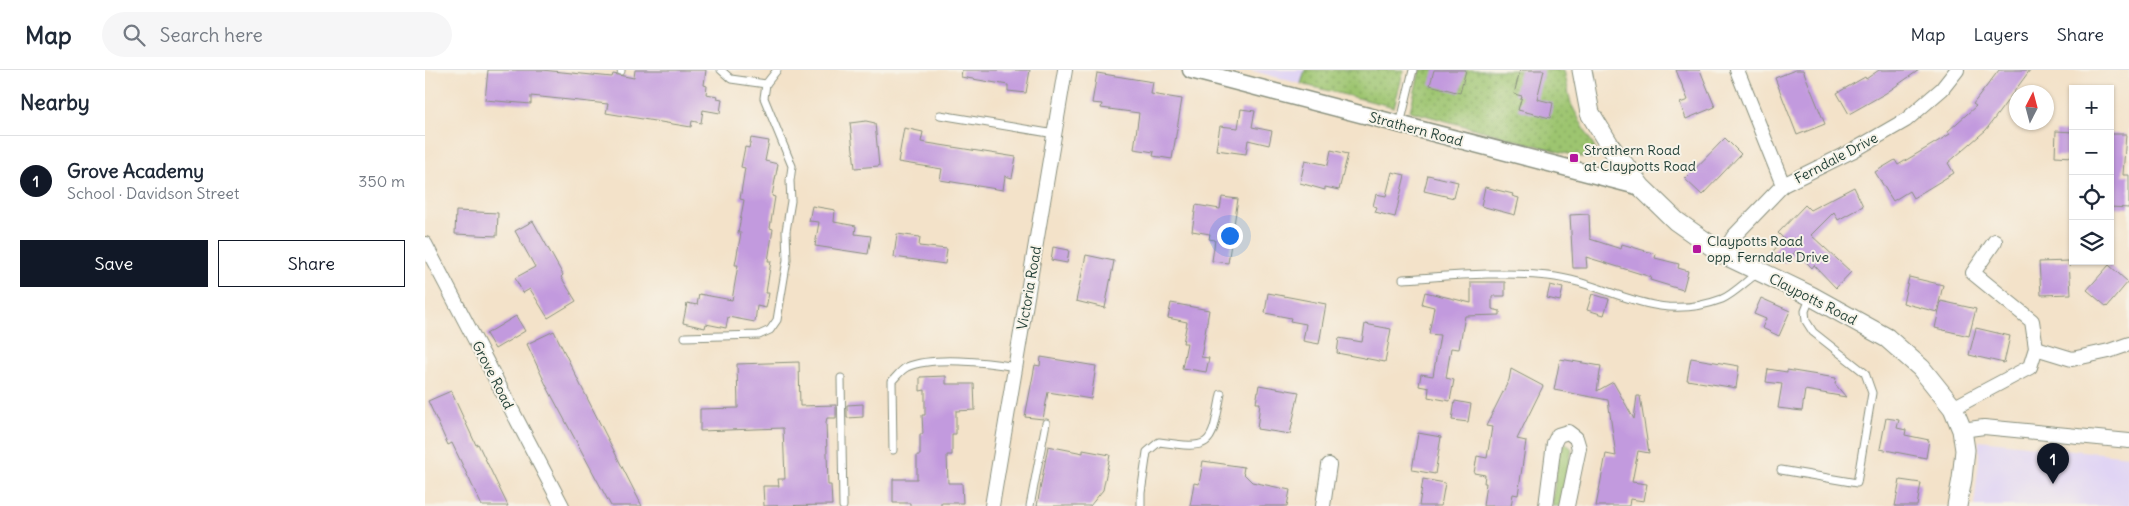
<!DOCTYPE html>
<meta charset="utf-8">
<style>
:root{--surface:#fff;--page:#f6f6f7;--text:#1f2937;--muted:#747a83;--line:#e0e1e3;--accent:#111827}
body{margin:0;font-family:Delius,sans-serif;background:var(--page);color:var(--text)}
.controls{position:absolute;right:15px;top:15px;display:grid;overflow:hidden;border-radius:0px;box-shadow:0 1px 4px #0004}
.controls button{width:45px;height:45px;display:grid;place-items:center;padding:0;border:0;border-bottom:1px solid var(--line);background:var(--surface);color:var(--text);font:25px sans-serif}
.compass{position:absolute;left:1584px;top:15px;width:45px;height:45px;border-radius:50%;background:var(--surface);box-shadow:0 1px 4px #0004;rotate:6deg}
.you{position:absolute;left:804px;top:165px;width:18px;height:18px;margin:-12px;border:4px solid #fff;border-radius:50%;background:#1a73e8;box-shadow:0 0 0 8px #1a73e833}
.badge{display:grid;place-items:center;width:32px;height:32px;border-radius:50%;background:var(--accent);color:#fff;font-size:16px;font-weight:700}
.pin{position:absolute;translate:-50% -41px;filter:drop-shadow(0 1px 2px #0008)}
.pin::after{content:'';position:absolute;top:26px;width:18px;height:15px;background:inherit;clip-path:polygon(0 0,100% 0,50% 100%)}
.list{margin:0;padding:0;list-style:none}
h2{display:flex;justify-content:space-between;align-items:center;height:65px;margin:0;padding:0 20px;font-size:21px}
h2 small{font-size:16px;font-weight:400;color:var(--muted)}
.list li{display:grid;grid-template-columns:32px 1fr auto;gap:15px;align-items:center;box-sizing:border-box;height:90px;padding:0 20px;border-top:1px solid var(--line)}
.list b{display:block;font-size:19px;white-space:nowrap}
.list p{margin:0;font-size:16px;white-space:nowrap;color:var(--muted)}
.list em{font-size:16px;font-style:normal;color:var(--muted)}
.actions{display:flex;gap:10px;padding:15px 20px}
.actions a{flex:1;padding:11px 0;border:1px solid var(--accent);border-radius:0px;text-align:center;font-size:18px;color:var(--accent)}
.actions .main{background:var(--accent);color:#fff}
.icon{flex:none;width:28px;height:28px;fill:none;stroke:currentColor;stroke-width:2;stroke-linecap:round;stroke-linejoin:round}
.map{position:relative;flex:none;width:1704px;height:436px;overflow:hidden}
header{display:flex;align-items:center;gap:30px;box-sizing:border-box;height:70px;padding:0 25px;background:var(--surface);border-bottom:1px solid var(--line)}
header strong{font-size:24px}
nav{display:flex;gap:28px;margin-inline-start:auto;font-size:18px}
.search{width:350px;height:45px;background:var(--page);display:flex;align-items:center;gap:12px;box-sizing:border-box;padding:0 18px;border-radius:28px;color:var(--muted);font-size:19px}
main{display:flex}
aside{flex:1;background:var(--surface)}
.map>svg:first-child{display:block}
.built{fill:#e0d4f4}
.grass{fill:#9dc570;stroke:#5e8152}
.garden{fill:url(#garden-dots);stroke:#5e8152}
.building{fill:#c29ade}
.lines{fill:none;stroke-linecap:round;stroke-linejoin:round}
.service-casing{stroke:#89907e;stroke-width:9}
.minor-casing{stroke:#89907e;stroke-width:16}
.tertiary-casing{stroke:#89907e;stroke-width:19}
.secondary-casing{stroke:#89907e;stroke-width:21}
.service{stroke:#fff;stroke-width:7}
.minor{stroke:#fff;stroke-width:14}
.tertiary{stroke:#fff;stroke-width:16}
.secondary{stroke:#fff;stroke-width:19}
.poi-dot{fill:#b5179e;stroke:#f7f3e8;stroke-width:2}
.labels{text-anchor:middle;stroke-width:4;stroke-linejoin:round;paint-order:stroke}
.street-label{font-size:14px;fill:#1f3d34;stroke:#f7f3e8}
.poi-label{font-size:14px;fill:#1f3d34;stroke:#f7f3e8;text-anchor:start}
</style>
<header>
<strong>Map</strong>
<div class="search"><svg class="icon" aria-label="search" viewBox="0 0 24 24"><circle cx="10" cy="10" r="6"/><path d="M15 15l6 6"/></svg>Search here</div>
<nav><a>Map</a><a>Layers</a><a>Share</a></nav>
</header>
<main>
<aside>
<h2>Nearby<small></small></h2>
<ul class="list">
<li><span class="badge">1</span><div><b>Grove Academy</b><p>School · Davidson Street</p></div><em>350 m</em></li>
</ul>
<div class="actions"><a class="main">Save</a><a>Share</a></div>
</aside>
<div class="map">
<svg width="1704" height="436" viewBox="0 0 1704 436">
<defs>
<pattern id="garden-dots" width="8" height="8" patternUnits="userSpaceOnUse" patternTransform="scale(1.25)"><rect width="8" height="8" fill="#9dc570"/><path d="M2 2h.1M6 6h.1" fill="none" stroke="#7fa15d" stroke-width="1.8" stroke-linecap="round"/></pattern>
</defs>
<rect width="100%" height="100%" fill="#f7f3e8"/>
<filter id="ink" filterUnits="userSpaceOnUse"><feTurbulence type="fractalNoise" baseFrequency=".02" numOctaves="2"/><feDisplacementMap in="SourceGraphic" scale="10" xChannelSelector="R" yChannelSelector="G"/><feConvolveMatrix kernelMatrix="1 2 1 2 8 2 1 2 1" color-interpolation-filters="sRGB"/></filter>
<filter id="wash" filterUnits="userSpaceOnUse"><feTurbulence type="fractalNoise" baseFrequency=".0096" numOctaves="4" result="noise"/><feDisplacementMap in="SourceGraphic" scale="20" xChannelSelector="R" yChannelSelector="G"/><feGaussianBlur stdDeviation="1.12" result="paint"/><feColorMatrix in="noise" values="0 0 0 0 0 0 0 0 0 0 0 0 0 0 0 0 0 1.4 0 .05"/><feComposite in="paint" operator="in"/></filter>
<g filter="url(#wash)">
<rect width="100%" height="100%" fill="#f3e2c9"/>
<g class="built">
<polygon points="825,0 880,0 876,14"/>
<polygon points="1554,370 1704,386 1704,436 1549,436 1554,391"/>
</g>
<polygon class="grass" points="1141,373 1147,379 1136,436 1127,436 1134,377"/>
<g class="garden">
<polygon points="880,0 979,0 969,37 876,14"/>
<polygon points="995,0 1139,0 1146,34 1174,86 1170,89 1150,86 985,41"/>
</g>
<g id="blocks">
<g class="building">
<polygon points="63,0 117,0 187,7 188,4 209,8 210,0 281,0 279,15 282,16 281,24 293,26 292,28 297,29 295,43 278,40 276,53 267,51 266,57 181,43 183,34 106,26 106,34 60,30"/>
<polygon points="537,0 605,0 601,23 583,21 583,15 536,7"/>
<polygon points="1009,0 1041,0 1035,23 1005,15"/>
<polygon points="1095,0 1119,0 1112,29 1128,33 1125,48 1093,40 1097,26 1089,24"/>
<polygon points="1251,0 1275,0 1290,37 1261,49 1255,33 1263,30"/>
<polygon points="1370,0 1378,0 1400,54 1372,65 1350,8"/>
<polygon points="1454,0 1494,0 1461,23 1424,44 1412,23 1440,7 1441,9"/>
<polygon points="1574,0 1605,0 1561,60 1523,93 1529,103 1488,128 1484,121 1468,131 1450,102 1470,90 1473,95 1525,64 1523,61 1551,36 1548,34"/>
<polygon points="672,3 728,12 726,24 757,29 747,89 728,86 729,82 709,79 714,43 676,38 677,34 667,33"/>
<polygon points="816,39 830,41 827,57 847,61 844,75 823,70 821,84 791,80 795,56 813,58"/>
<polygon points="441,51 450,53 454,96 430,98 425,53"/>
<polygon points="479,58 498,62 496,72 591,87 587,108 580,106 578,120 515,110 517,99 473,92"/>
<polygon points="1631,61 1648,62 1648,87 1630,86"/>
<polygon points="1685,64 1701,64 1698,105 1704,105 1704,138 1685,137"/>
<polygon points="326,68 344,71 340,91 353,94 347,126 350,127 345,158 348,159 343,191 346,191 341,223 344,223 341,238 332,236 330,252 303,247 301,258 281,254 280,258 258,253 262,233 272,235 274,224 307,230 313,195 310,195 316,163 313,163 319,130 315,129 320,98 316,97 320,77 324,78"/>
<polygon points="1300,68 1316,84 1277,125 1260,109"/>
<polygon points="906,80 923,84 914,120 900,117 900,120 875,113 880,90 903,95"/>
<polygon points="967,102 980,105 970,147 950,142 952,137 948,136 951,124 961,126"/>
<polygon points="1003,105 1033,112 1029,128 999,121"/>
<polygon points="1060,117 1088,124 1087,126 1094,128 1090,145 1056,136"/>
<polygon points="1429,117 1438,136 1413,150 1409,142 1386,165 1426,202 1411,218 1389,195 1387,198 1371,181 1360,193 1348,181 1359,169 1353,163 1380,135 1385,140"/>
<polygon points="797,127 813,129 803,193 787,191 790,170 784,169 785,164 767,161 771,135 795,139"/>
<polygon points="387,136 410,140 409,152 431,156 430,164 446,166 443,184 390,176 394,152 384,151"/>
<polygon points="31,141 73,143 72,166 30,164"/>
<polygon points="1164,144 1165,169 1196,179 1197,174 1231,184 1230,188 1254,194 1253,198 1263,201 1258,220 1225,210 1226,207 1161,187 1162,198 1148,198 1145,145"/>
<polygon points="108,151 138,205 136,207 151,231 123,248 105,219 98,223 90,208 110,197 90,161"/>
<polygon points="472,164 495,167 494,176 522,179 520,194 469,187"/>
<polygon points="628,177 644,180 642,193 626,190"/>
<polygon points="661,185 689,191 680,238 651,231"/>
<polygon points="1644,191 1646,224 1616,225 1614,192"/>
<polygon points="1684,195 1703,212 1682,237 1662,220"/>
<polygon points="1484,207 1518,215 1512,242 1478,233"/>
<polygon points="1046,212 1080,212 1080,226 1067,226 1067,239 1075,241 1075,245 1040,246 1034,279 1026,278 1021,308 1029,310 1025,331 1003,327 1004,318 994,316 996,304 1008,306 1015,265 1004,264 1009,237 997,234 1000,222 1046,233"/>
<polygon points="1125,215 1138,218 1135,231 1122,228"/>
<polygon points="843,223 901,234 894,274 878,271 881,254 865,251 866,248 840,243"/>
<polygon points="1167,224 1184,229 1179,245 1162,240"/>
<polygon points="1336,228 1365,241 1354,266 1337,258 1341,249 1329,244"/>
<polygon points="1516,231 1551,239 1544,266 1510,258"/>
<polygon points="746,233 784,240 776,287 784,288 781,302 757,298 762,273 758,273 762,252 743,248"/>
<polygon points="91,246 100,261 70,279 61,264"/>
<polygon points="940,254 966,259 960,292 912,283 914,268 937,272"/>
<polygon points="1551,258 1585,266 1579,293 1544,285"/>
<polygon points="129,261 155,314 217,436 186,436 122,317 102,274"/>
<polygon points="616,287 671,296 666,329 623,322 618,349 600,347 610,295 615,296"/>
<polygon points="1266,288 1314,296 1311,318 1262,310"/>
<polygon points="1135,289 1176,296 1172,321 1188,312 1209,349 1212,326 1215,326 1224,383 1213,381 1207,412 1222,414 1219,431 1205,429 1204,436 1171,436 1181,384 1191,386 1183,330 1129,320"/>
<polygon points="374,292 375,336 411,335 411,348 402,348 401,352 403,415 406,415 407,435 339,436 338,416 354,416 353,409 360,409 358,358 275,361 275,339 313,338 312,294"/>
<polygon points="1086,299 1118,316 1092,369 1101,371 1093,425 1088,424 1086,436 1058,436 1061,413 1059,413 1060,405 1049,403 1052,386 1062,388 1067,357 1061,356 1084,310"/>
<polygon points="1343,299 1362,302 1362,300 1411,308 1410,314 1421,327 1380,320 1377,341 1353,338 1357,314 1341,312"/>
<polygon points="521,306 521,314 549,314 550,340 531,341 531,364 527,364 527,385 522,385 523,413 537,413 538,433 516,433 516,436 485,436 485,433 468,433 468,409 492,409 492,385 495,385 495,364 498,364 497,345 500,345 500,320 495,321 495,307"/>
<polygon points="834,315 874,322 865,364 832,359 835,333 831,333"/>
<polygon points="26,321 51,375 53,374 83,436 57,436 27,373 23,375 3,331"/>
<polygon points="1030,331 1046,334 1043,352 1027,350"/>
<polygon points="438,334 438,347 422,348 422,335"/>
<polygon points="1461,348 1474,350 1472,358 1481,360 1480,365 1504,370 1501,388 1455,379"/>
<polygon points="993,363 1016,367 1010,404 987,400"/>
<polygon points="623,376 658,383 658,380 685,385 678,420 665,436 612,436"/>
<polygon points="778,391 819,397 818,403 827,412 865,420 862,436 765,436 769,413 774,414"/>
<polygon points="998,409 1020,413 1016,436 994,436"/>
<polygon points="1475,410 1496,413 1492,436 1470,436"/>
</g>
</g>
</g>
<g filter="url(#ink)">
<use href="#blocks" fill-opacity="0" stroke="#89907e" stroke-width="1"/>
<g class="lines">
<g class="service-casing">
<g id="service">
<polyline points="296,0 306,9 341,14"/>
<polyline points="196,1 196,0"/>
<polyline points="515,45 630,64"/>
<polyline points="975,55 988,0"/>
<path d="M978 209C1026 206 1075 201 1123 206 1186 213 1228 255 1297 229 1309 224 1322 210 1334 202"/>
<polyline points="260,267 334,265 345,260 352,250 362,190 361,161 366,131 365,111 367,96 339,28 341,14 352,0"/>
<polyline points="416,308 418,436"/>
<path d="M468 380 467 311C472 306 476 300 482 297 508 286 562 292 591 297"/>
<polyline points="1356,400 1432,413 1447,323 1440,303 1388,262 1381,251 1380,241 1386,226"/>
<polyline points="605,436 621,353"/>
<path d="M716 436V423L722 382 734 372C789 380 786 376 796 324"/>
</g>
</g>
<g class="minor-casing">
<g id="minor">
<polyline points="1312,0 1358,115"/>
<polyline points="0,174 137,436"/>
<polyline points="1298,184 1309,166 1358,115 1429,80 1481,50 1517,19 1532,0"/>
<polyline points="1611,278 1647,289 1684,281 1704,274"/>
<polyline points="1528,338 1605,297 1611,278 1607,251 1548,203 1570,171"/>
<polyline points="1537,360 1559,357 1704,371"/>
<polyline points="567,436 640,0"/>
<polyline points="898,436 904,395"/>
<polyline points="1121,436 1129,373 1133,365 1143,362 1151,368 1154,378 1142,436"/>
</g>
</g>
<g class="tertiary-casing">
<polyline id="tertiary" points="766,0 1216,117"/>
</g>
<g class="secondary-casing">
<polyline id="secondary" points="1157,0 1165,43 1185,76 1216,117 1251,151 1298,184 1386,226 1462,268 1496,298 1528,338 1537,360 1540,380 1537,409 1532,436"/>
</g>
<use href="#service" class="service"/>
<use href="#minor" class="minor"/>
<use href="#tertiary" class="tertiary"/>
<use href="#secondary" class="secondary"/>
</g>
</g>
<g class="poi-dot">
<rect x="1144" y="83" width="10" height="10" rx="2.5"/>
<rect x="1267" y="174" width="10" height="10" rx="2.5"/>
</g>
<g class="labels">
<g class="street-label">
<text transform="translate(991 59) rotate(15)" y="5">Strathern Road</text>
<text transform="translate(1411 88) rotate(-28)" y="5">Ferndale Drive</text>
<text transform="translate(604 218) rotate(-80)" y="5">Victoria Road</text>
<text transform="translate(1388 229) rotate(27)" y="5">Claypotts Road</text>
<text transform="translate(68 305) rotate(63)" y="5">Grove Road</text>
</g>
<g class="poi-label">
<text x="1159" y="85">Strathern Road<tspan x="1159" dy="16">at Claypotts Road</tspan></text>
<text x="1282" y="176">Claypotts Road<tspan x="1282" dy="16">opp. Ferndale Drive</tspan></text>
</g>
</g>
</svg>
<div class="controls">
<button>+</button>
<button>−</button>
<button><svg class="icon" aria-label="locate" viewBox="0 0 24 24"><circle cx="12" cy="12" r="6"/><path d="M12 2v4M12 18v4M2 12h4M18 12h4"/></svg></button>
<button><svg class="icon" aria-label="layers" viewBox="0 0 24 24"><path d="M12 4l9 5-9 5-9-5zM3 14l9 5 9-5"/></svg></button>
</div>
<svg class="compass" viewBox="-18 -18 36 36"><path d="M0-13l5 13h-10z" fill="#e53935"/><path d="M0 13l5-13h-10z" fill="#747a83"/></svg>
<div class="you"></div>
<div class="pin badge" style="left:1628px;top:414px">1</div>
</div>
</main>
